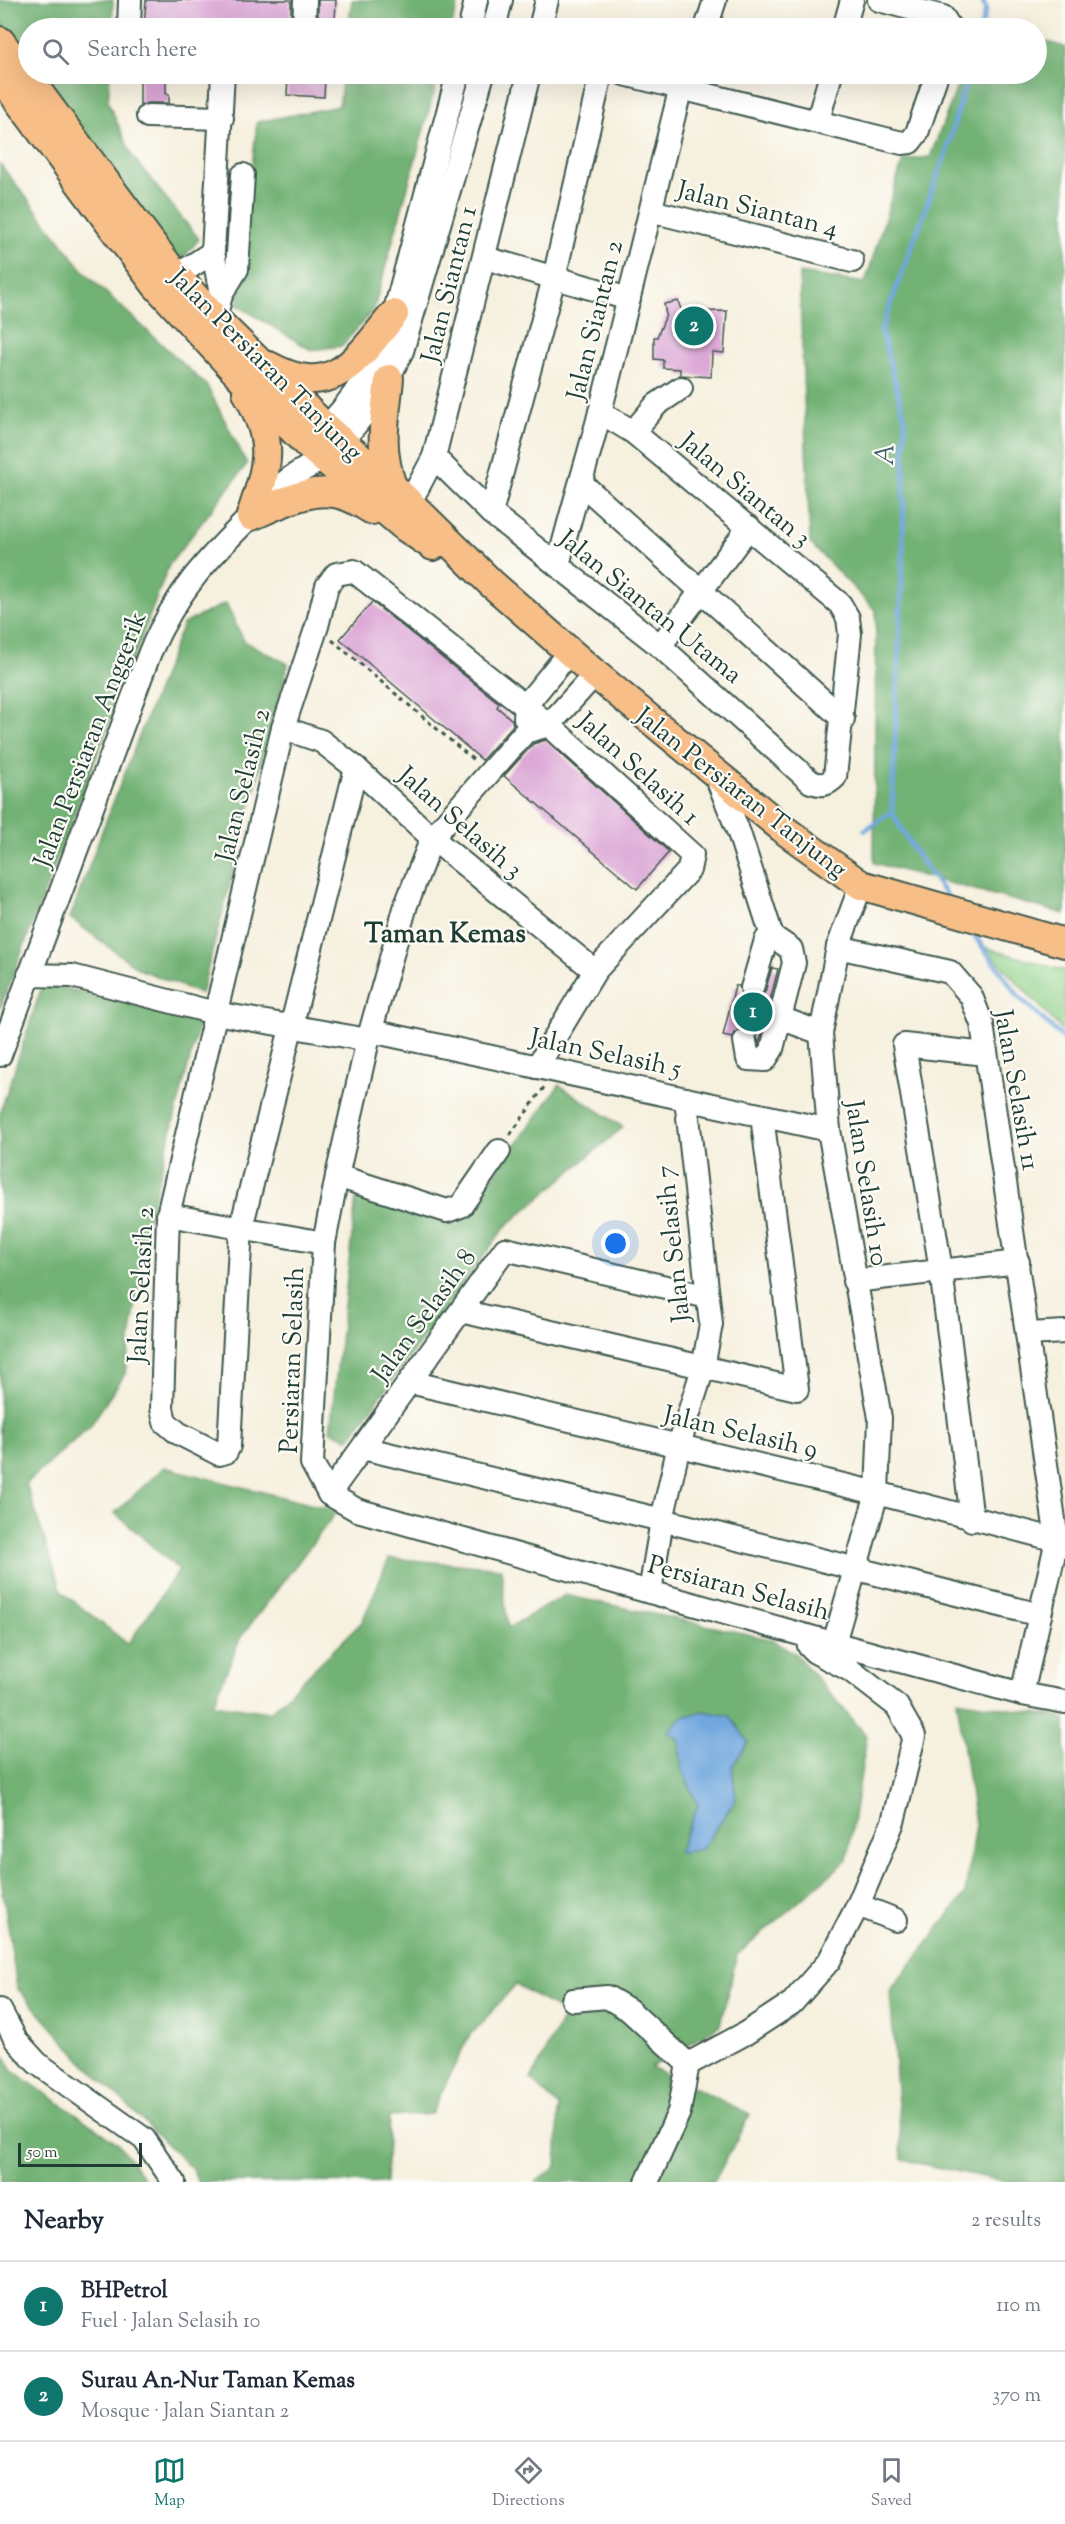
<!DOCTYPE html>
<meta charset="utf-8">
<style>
:root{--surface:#fff;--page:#f6f6f7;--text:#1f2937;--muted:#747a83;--line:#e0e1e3;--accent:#0f766e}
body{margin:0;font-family:"Sorts Mill Goudy",serif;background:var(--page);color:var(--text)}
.scale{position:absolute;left:18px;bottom:15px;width:124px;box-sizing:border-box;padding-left:6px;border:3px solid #1f3d34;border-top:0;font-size:16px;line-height:21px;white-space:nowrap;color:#1f3d34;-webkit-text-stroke:4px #fdfcf7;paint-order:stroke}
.you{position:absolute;left:616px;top:1244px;width:21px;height:21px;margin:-15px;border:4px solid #fff;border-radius:50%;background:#1a73e8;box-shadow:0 0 0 9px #1a73e833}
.badge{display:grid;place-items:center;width:39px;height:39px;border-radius:50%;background:var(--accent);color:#fff;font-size:20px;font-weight:700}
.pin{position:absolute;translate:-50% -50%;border:3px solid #fff;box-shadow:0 2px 6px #0006}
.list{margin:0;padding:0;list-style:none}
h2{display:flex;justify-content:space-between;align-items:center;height:78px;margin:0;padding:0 24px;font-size:26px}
h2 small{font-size:20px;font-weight:400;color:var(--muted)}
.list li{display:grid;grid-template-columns:39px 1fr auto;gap:18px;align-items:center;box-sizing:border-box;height:90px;padding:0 24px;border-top:2px solid var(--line)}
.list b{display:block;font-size:22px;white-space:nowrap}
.list p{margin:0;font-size:20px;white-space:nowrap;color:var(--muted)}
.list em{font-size:20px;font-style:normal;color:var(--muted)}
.icon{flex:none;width:33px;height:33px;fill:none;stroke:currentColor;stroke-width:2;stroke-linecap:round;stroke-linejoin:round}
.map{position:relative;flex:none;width:1065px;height:2182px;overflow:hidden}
.search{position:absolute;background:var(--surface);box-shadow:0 6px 24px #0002;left:18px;right:18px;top:18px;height:66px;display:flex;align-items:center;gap:15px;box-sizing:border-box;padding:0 21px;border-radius:33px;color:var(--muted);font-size:22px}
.sheet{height:258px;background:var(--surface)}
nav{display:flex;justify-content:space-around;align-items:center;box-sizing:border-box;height:84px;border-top:2px solid var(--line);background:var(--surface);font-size:16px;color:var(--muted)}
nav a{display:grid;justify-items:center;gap:3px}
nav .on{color:var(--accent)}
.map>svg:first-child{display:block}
.green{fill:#8dd088;stroke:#56865e;stroke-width:1.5}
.forest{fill:#72b274;stroke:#487854;stroke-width:1.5;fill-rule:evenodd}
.water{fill:#71a7de;stroke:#487289;stroke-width:1.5}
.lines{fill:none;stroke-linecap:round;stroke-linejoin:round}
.stream{stroke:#71a7de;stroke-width:5}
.building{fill:#d9a0d4}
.minor-tunnel{stroke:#cbccbc;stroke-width:22;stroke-dasharray:22 11;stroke-linecap:butt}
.minor-casing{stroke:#3f584e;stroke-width:26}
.major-casing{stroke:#3f584e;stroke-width:32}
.path{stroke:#3f584e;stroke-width:3;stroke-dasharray:4.5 4.5;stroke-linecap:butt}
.minor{stroke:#fff;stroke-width:22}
.major{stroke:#f7be88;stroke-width:28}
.labels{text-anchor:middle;stroke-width:4.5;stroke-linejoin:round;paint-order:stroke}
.street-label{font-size:26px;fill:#1f3d34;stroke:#fdfcf7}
.water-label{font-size:27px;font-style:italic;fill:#385d67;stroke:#fdfcf7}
.neighbourhood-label{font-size:27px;font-weight:bold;fill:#1f3d34;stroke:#fdfcf7}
</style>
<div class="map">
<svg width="1065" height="2182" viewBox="0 0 1065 2182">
<rect width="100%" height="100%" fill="#fdfcf7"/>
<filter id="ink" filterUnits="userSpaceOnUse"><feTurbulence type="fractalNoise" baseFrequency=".0167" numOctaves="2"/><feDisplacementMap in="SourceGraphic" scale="12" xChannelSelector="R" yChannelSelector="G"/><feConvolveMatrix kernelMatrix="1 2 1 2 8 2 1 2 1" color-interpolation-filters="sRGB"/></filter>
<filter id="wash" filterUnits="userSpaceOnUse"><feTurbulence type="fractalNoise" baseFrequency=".008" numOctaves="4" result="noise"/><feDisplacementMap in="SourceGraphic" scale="24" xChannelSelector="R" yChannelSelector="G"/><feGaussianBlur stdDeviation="1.35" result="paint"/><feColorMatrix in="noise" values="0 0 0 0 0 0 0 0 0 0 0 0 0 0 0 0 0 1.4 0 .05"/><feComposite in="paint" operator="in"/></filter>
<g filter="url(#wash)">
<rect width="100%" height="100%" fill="#f6f0de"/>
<polygon class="green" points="984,947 1065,971 1065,1033"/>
<g class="forest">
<polygon points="0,0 113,0 112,28 28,28 28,61 0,21"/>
<polygon points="352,0 459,0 451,28 348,28"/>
<polygon points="1037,39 1065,47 1065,914 874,863 876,611 810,543 799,273 865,283 903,160 930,157 962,74 1036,74"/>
<polygon points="37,74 110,74 108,102 132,156 199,239 178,264"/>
<polygon points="343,74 439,74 374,309 342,346 311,350 237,305 257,122 339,106"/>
<polygon points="0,164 88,276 207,386 247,464 169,565 0,1009"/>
<polygon points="226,603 244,641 288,664 201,994 139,969 70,918 104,826 183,624"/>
<path d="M43 983 200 1020 148 1220 125 1374 90 1426 26 1484 62 1592 128 1644 179 1570 115 1513 164 1467 337 1511 241 1637 213 1704 270 1712 362 1622 389 1558 501 1568 508 1628 565 1595 770 1639 795 1653 867 1736 847 1860 737 1955 720 2025 651 2067 750 2114 714 2182H536L556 2167 559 2107 531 2079 565 2014 516 1984 468 2038 431 2114 389 2117 386 2182H198L191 2168 81 2060 17 1988 0 1872V1113ZM668 1732 748 1742 732 1767 736 1800 702 1849 685 1835 698 1805 682 1769 679 1739Z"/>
<polygon points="559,1085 623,1127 505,1227 349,1439 330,1431 356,1198 458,1225"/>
<polygon points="957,1700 1065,1718 1065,2182 1008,2182 902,2160 890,1991 965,1894 975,1824"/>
<polygon points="0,2048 13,2071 119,2144 147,2182 0,2182"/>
</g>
<polygon class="water" points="703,1711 730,1716 748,1742 732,1767 736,1799 702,1849 678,1853 698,1805 682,1769 679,1739 668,1732 681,1718"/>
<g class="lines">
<g class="stream">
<polyline points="981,28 986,9 982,0"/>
<polyline points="865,830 892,812"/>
<polyline points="948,898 913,849 892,812 903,550 905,419 881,330 947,150 968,74"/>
<polyline points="969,928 1019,997 1065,1040"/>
</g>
</g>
<g id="blocks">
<g class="building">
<polygon points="146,0 291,0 291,20 289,28 144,28"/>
<polygon points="318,0 336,0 335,22 318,21"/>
<polygon points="140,74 166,74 166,94 169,94 169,103 148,103 140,106"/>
<polygon points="288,77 325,79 324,97 287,95"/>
<polygon points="678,301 682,312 727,311 724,353 712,352 711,377 680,375 680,369 663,368 663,360 654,359 654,337 657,337 666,315 664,304"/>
<polygon points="372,602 499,703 497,707 512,720 513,725 482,760 340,639"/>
<polygon points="546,740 669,852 637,889 504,776 533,744"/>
<polygon points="772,968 778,969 759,1044 756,1033 749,1028 737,1030 732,1038 723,1036 735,986 739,986 743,998 749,1001 756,1001 765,992"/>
</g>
</g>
</g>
<g filter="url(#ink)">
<use href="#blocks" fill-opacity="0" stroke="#3f584e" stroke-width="1.5"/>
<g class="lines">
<polyline class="minor-tunnel" points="745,1041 752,988"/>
<g class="minor-casing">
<g id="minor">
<polyline points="879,0 943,17 950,28"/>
<polyline points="129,28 130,0"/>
<polyline points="304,28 305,0"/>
<polyline points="470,28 476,0"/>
<polyline points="494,28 501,0"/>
<polyline points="540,28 547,0"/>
<polyline points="706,28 715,0"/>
<polyline points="844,28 852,0"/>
<polyline points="624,74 902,143 910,142 917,133 937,74"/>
<polyline points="148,116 222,118"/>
<polyline points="818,120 831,74"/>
<polyline points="651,211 852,261"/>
<polyline points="485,258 629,299"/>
<polyline points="176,276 213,252"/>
<polyline points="221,295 237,269 243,175"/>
<polyline points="215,319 221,295 213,252 223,74"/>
<polyline points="633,432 656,405 681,388"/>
<path d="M316 438C356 399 375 366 394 314L458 74"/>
<path d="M434 457 491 513 660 646 811 782C822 786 827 785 835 777L850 634 848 618 840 604 633 432 600 412"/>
<polyline points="581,483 843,719"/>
<polyline points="409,504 434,457 529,74"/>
<polyline points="491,513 554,278 601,74"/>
<path d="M558 566C570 514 587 464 600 412 628 304 654 195 681 87"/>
<polyline points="660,646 749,527"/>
<polyline points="595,674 549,725 525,732 432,838 406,905 368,1040 337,1176 324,1243 312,1463 329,1494 357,1510 807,1636 1022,1694 1065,1702"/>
<polyline points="525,718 526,705 570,651"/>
<polyline points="283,728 321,741 356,768 432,838 595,971"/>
<polyline points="356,768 241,1228 229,1446 226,1452 219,1454 178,1433 165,1422 162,1408 168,1215 283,728 317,626 327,586 336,574 354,571 549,725 692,855 689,870 595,971 537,1067"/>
<polyline points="716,776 739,833 772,936 766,940 752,988"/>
<polyline points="838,947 950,972 971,996 982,1024 1057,1540 1022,1694"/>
<polyline points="29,975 72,976 215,1013 368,1040"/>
<polyline points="780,1018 821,1033"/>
<polyline points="371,1031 829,1130"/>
<polyline points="745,1041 748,1059 765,1060 772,1049 794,963 791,949 772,936"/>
<path d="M0 1055 150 652C177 591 206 560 253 514 265 503 276 489 289 479 300 471 313 465 324 457 358 428 383 391 402 351L483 74"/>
<polyline points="337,1176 447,1211 461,1206 499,1151"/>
<polyline points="168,1215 324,1243"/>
<polyline points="854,1281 1018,1262"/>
<polyline points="461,1311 797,1389 762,1116"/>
<polyline points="1028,1334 1065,1332"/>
<polyline points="410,1382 877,1493 1057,1540 1065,1538"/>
<polyline points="363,1448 662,1520 1040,1615"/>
<polyline points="329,1494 505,1249 708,1297"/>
<polyline points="972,1520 941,1270 904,1045 986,1054"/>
<polyline points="650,1592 662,1520 679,1445 703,1368 711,1324 686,1099"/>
<polyline points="834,1643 877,1493 880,1418 829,1130 821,1033 838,947 861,885"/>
<polyline points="858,1905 896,1920"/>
<polyline points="573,2000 607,1997 629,2010 688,2064"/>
<polyline points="0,2010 16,2040 37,2063 144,2139 174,2182"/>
<polyline points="647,2182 679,2112 688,2064 746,2033 792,2003 829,1961 858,1905 893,1822 914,1736 897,1706 850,1670 815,1652 809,1646 807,1636"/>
</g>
</g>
<g class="major-casing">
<g id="major">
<polyline points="0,41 176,276 215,319 326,428 392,486 491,583 595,674 787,832 861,885 1065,943"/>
<polyline points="0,76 156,285 238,374 308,445 405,527 433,546"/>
<path d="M269 366C333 401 356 360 394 314"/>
<path d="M389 379C385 419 378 447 392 486"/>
<path d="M247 392C275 444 269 462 251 516"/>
<path d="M251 516C280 504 314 484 346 496 355 499 364 505 372 510"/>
</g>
</g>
<g class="path">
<polyline points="332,640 476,762"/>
<polyline points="510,1135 545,1086"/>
</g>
<use href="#minor" class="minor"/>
<use href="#major" class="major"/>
</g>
</g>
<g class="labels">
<g class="street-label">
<text transform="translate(758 208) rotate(14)" y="9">Jalan Siantan 4</text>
<text transform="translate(448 284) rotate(-76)" y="9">Jalan Siantan 1</text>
<text transform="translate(594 320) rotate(-76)" y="9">Jalan Siantan 2</text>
<text transform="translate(267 364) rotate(45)" y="9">Jalan Persiaran Tanjung</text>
<text transform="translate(746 489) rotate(40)" y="9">Jalan Siantan 3</text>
<text transform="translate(651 606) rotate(39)" y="9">Jalan Siantan Utama</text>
<text transform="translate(89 739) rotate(-69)" y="9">Jalan Persiaran Anggerik</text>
<text transform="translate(639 768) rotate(42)" y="9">Jalan Selasih 1</text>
<text transform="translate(242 785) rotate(-76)" y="9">Jalan Selasih 2</text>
<text transform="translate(742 792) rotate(38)" y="9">Jalan Persiaran Tanjung</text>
<text transform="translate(461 822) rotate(41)" y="9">Jalan Selasih 3</text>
<text transform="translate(606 1052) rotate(12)" y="9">Jalan Selasih 5</text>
<text transform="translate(1018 1090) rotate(80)" y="9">Jalan Selasih 11</text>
<text transform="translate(868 1183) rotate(81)" y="9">Jalan Selasih 10</text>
<text transform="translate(672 1244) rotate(-96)" y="9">Jalan Selasih 7</text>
<text transform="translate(140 1285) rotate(-87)" y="9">Jalan Selasih 2</text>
<text transform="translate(423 1315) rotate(-54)" y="9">Jalan Selasih 8</text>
<text transform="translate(291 1360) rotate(-88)" y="9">Persiaran Selasih</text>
<text transform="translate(741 1431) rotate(13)" y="9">Jalan Selasih 9</text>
<text transform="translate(739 1587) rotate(15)" y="9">Persiaran Selasih</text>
</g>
<g class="water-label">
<text transform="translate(884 455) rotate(-88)" y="9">A</text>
</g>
<g class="neighbourhood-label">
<text x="445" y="942">Taman Kemas</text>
</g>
</g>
</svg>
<div class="scale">50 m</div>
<div class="you"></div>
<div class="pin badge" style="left:753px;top:1012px">1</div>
<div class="pin badge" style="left:694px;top:326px">2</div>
<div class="search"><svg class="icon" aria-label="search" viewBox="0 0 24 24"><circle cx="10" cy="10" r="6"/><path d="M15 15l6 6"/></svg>Search here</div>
</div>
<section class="sheet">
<h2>Nearby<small>2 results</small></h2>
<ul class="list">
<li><span class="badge">1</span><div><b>BHPetrol</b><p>Fuel · Jalan Selasih 10</p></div><em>110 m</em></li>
<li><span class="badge">2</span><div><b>Surau An-Nur Taman Kemas</b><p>Mosque · Jalan Siantan 2</p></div><em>370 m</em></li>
</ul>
</section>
<nav>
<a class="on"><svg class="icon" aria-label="map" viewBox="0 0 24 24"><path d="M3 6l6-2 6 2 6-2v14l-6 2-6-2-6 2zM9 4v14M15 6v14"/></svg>Map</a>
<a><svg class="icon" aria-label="directions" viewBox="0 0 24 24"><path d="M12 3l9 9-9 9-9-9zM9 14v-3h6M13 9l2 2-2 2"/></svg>Directions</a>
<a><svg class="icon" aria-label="saved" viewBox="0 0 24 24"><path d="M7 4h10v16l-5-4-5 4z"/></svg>Saved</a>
</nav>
